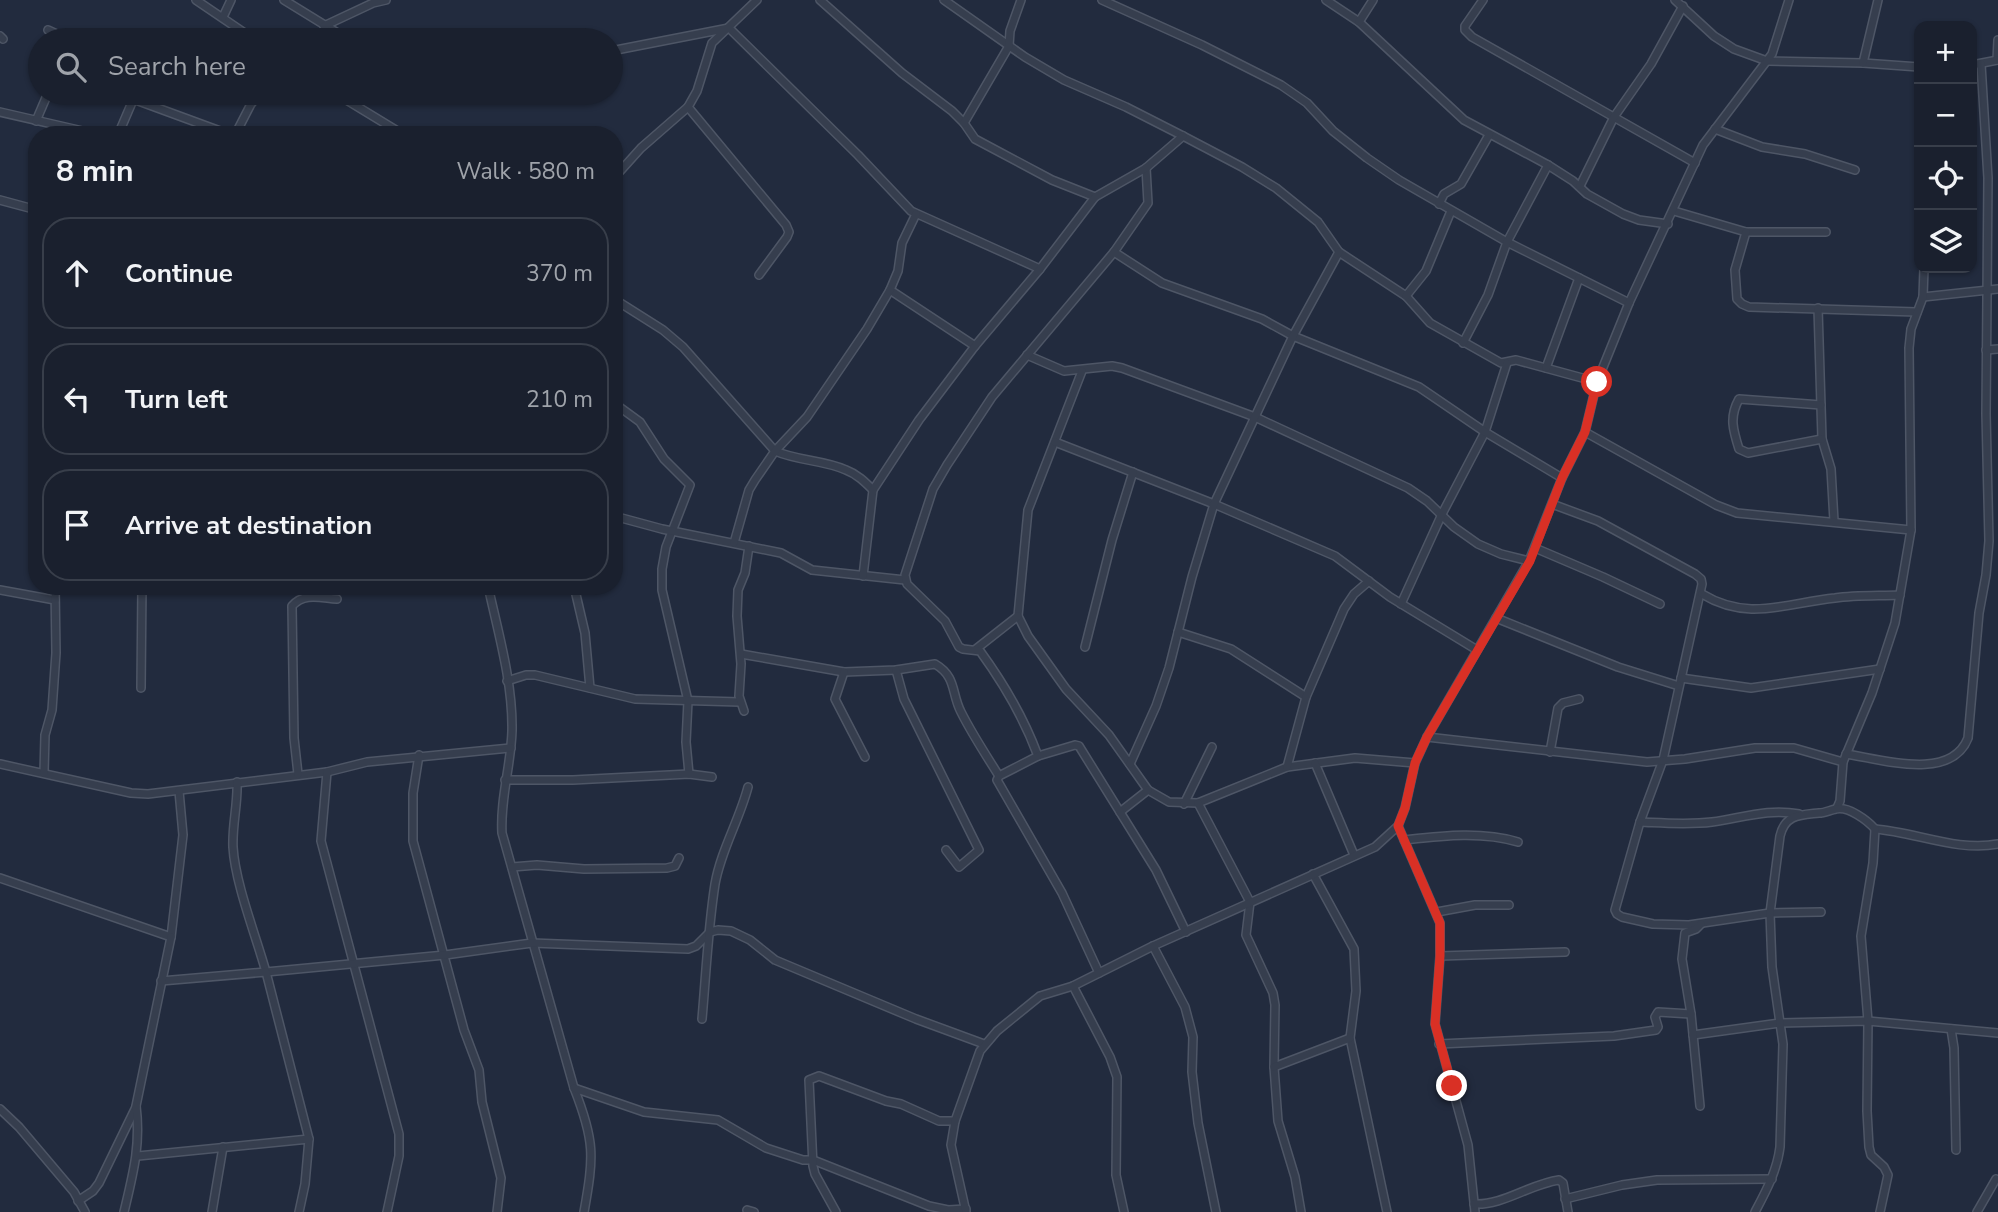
<!DOCTYPE html>
<meta charset="utf-8">
<style>
:root{--surface:#1a202e;--page:#232836;--text:#f1f3f6;--muted:#9fa3aa;--line:#383e4a}
body{margin:0;font-family:"Nunito Sans",sans-serif;background:var(--page);color:var(--text)}
.controls{position:absolute;right:21px;top:21px;display:grid;overflow:hidden;border-radius:14px;box-shadow:0 2px 5px #0004}
.controls button{width:63px;height:63px;display:grid;place-items:center;padding:0;border:0;border-bottom:2px solid var(--line);background:var(--surface);color:var(--text);font:35px sans-serif}
.stop{position:absolute;width:21px;height:21px;margin:-16px;border:5px solid #d93025;border-radius:50%;background:#fff}
.stop.end{background:#d93025;border-color:#fff;box-shadow:0 2px 7px #0008}
.list{margin:0;padding:0;list-style:none}
h2{display:flex;justify-content:space-between;align-items:center;height:91px;margin:0;padding:0 28px;font-size:30px}
h2 small{font-size:23px;font-weight:400;color:var(--muted)}
.list li{display:grid;grid-template-columns:46px 1fr auto;gap:21px;align-items:center;box-sizing:border-box;height:112px;margin:0 14px 14px;padding:0 14px;border:2px solid var(--line);border-radius:28px}
.list b{display:block;font-size:26px;white-space:nowrap}
.list em{font-size:23px;font-style:normal;color:var(--muted)}
.icon{flex:none;width:38px;height:38px;fill:none;stroke:currentColor;stroke-width:2;stroke-linecap:round;stroke-linejoin:round}
.map{position:relative;flex:none;width:1998px;height:1212px;overflow:hidden}
.search{position:absolute;background:var(--surface);box-shadow:0 2px 5px #0004;left:28px;top:28px;width:595px;height:77px;display:flex;align-items:center;gap:18px;box-sizing:border-box;padding:0 24px;border-radius:38px;color:var(--muted);font-size:26px}
.panel{position:absolute;background:var(--surface);box-shadow:0 2px 5px #0004;left:28px;top:126px;width:595px;height:469px;border-radius:28px}
.map>svg:first-child{display:block}
.lines{fill:none;stroke-linecap:round;stroke-linejoin:round}
.minor-casing{stroke:#4e5666;stroke-width:10}
.minor{stroke:#363e4e;stroke-width:7}
.route{stroke:#d93025;stroke-width:9}
</style>
<div class="map">
<svg width="1998" height="1212" viewBox="0 0 1998 1212">
<rect width="100%" height="100%" fill="#222b3e"/>
<g class="lines">
<g class="minor-casing">
<g id="minor">
<polyline points="196,0 255,40"/>
<polyline points="284,0 349,40"/>
<polyline points="820,0 902,73 952,111 964,123 975,139 1052,180 1095,197"/>
<polyline points="944,0 1025,57 1064,80 1126,107 1183,136 1242,167 1276,188 1318,222 1339,252 1406,296 1430,323 1501,363 1516,360 1597,382"/>
<polyline points="1102,0 1202,45 1281,85 1307,103 1333,131 1367,158 1399,180 1507,242 1629,303"/>
<polyline points="1326,0 1359,22 1464,120 1548,165 1573,181 1587,194 1623,214 1639,220 1668,224"/>
<polyline points="1483,0 1465,26 1465,30 1472,37 1695,163"/>
<polyline points="1675,0 1714,36 1734,49 1767,61 1863,63 1919,67"/>
<polyline points="223,17 231,0"/>
<polyline points="1359,22 1373,0"/>
<polyline points="324,26 373,3 386,0"/>
<polyline points="48,30 70,40"/>
<polyline points="0,36 3,39"/>
<polyline points="611,51 729,28 858,155 911,211 1040,269"/>
<polyline points="1997,60 1998,40"/>
<polyline points="1863,63 1878,0"/>
<polyline points="1972,65 1998,60"/>
<polyline points="335,93 404,135"/>
<polyline points="133,99 231,135"/>
<polyline points="688,107 786,225 789,232 787,237 759,275"/>
<polyline points="0,112 100,135"/>
<polyline points="36,121 48,93"/>
<polyline points="964,123 1009,46 1010,31 1021,0"/>
<polyline points="1715,129 1762,147 1805,154 1855,170"/>
<polyline points="118,135 136,93"/>
<polyline points="235,135 251,104 260,93"/>
<polyline points="614,178 641,148 688,107 697,91 712,43 757,0"/>
<polyline points="1580,186 1614,117 1651,64 1683,6"/>
<polyline points="0,200 37,210"/>
<polyline points="1439,204 1444,194 1461,184 1489,135"/>
<polyline points="1674,211 1746,232 1826,232"/>
<polyline points="1746,232 1735,270 1737,299 1742,304 1749,307 1917,312"/>
<polyline points="1114,252 1148,203 1146,168"/>
<polyline points="890,290 975,346"/>
<polyline points="1406,296 1426,271 1451,211"/>
<polyline points="1923,297 1998,289"/>
<path d="M614 299 663 330 683 347 775 451C798 461 824 460 846 470 857 474 865 482 873 490"/>
<polyline points="1818,308 1822,439 1831,469 1834,521"/>
<polyline points="1463,343 1488,295 1507,242 1548,165"/>
<polyline points="1986,350 1998,349"/>
<polyline points="1027,355 1064,371 1112,366 1122,368 1255,417 1408,488 1427,501 1454,527 1478,544 1501,554 1529,561"/>
<polyline points="1546,368 1579,278"/>
<polyline points="1082,371 1028,510 1018,616 1028,636 1066,689 1109,735 1148,790 1169,802 1198,803 1287,767 1355,758 1415,763"/>
<polyline points="614,403 640,422 664,459 690,485 666,547 662,569 662,590 688,701 686,742 689,774"/>
<path d="M1821 405 1739 399C1729 417 1733 430 1739 449L1748 453 1822 439"/>
<polyline points="1585,432 1716,505 1737,513 1911,530"/>
<polyline points="1055,442 1214,504 1335,556 1390,597 1477,650"/>
<polyline points="1552,504 1598,521 1695,574 1701,579 1702,584 1663,760 1640,822 1615,910 1617,914 1622,917 1653,924 1689,925 1770,913 1821,912"/>
<polyline points="614,516 662,529 781,553 812,570 905,580"/>
<polyline points="734,543 749,490 755,480 775,451 807,417 867,329 890,290 898,271 902,243 916,214"/>
<polyline points="1535,548 1603,577 1660,604"/>
<polyline points="863,576 873,490 919,420 975,346 1040,269 1095,197 1146,168 1183,136"/>
<path d="M488 586C498 632 513 683 512 731 511 765 500 799 502 833L574 1088C595 1141 594 1156 584 1212"/>
<polyline points="574,586 585,633 590,688"/>
<polyline points="0,590 55,600"/>
<path d="M1702 594C1748 622 1786 603 1835 598 1856 595 1879 596 1900 595"/>
<polyline points="1401,604 1442,514 1485,432 1507,363"/>
<polyline points="1496,618 1618,667 1679,686"/>
<polyline points="1178,632 1231,649 1306,697"/>
<polyline points="1085,647 1112,540 1133,472"/>
<polyline points="976,649 1018,616"/>
<path d="M741 654 844 672 896 670 935 664C957 677 951 693 961 712 972 734 986 755 999 776"/>
<polyline points="896,670 904,699 979,850 959,867 946,850"/>
<polyline points="844,672 835,699 865,757"/>
<polyline points="1681,678 1751,688 1880,669"/>
<polyline points="507,681 526,675 535,675 635,699 740,702"/>
<polyline points="141,688 142,586"/>
<polyline points="744,711 739,696 741,664 737,616 738,590 745,573 749,546"/>
<polyline points="1427,737 1647,762 1685,759 1755,748 1794,748 1843,762"/>
<polyline points="1550,752 1558,708 1563,703 1579,699"/>
<path d="M1846 754C1880 759 1951 782 1968 738L1979 613 1986 575 1989 541 1986 414 1988 178 1981 64"/>
<polyline points="419,755 413,793 413,841 464,1030 479,1070 482,1102 501,1178 497,1212"/>
<path d="M1038 756C1024 718 1004 684 980 651L963 649 959 647 945 621 907 584 905 575 933 489 947 465 992 397 1114 252 1162 283 1262 319 1293 336 1419 387 1485 432 1562 478"/>
<polyline points="1315,763 1354,855"/>
<polyline points="0,764 131,793 148,794 327,772 367,762 511,748"/>
<polyline points="1130,764 1156,706 1169,668 1192,577 1214,504 1293,336 1339,252"/>
<polyline points="1287,767 1306,697 1344,609 1354,594 1369,581"/>
<polyline points="327,772 321,841 399,1134 399,1156 387,1212"/>
<polyline points="44,773 45,735 52,710 56,653 55,586"/>
<path d="M298 774 294 738 292 606C304 592 321 598 337 599"/>
<polyline points="505,780 573,780 689,774 712,777"/>
<path d="M237 782C238 804 232 825 233 847 235 883 256 936 266 972L445 955 532 943 688 949 696 946 710 932 718 930 731 931 750 940 775 960 916 1019 984 1044"/>
<polyline points="1198,803 1250,902 1246,935 1273,993 1275,1005 1274,1067 1278,1121 1295,1177 1301,1212"/>
<polyline points="1184,804 1212,747"/>
<polyline points="1837,808 1840,801 1843,762 1872,693 1895,623 1911,530 1909,348 1911,329 1923,297 1924,268"/>
<polyline points="1120,812 1148,790"/>
<path d="M1640 822C1664 823 1688 825 1712 822 1742 818 1768 808 1799 814"/>
<polyline points="1398,826 1440,923 1440,956 1435,1024 1468,1145 1475,1212"/>
<path d="M1875 829C1915 832 1958 852 1998 844"/>
<path d="M1404 840C1441 836 1481 831 1518 842"/>
<polyline points="512,867 537,865 584,869 667,868 675,866 679,858"/>
<polyline points="1313,874 1354,949 1356,991 1350,1038 1387,1212"/>
<polyline points="0,878 171,937 183,835 179,791"/>
<polyline points="1437,912 1475,905 1509,905"/>
<polyline points="1153,946 1185,1007 1193,1037 1192,1072 1198,1123 1216,1212"/>
<polyline points="1440,956 1565,952"/>
<polyline points="1099,973 1062,893 997,780 999,776 1038,756 1075,745 1079,746 1156,870 1186,932"/>
<polyline points="161,981 266,972 309,1139"/>
<polyline points="1073,986 1110,1057 1117,1077 1116,1175 1124,1212"/>
<path d="M702 1019C706 974 708 929 715 884 721 850 739 821 748 787"/>
<polyline points="1951,1029 1954,1048 1956,1150"/>
<polyline points="1693,1035 1780,1023 1868,1021 1998,1033"/>
<polyline points="1439,1044 1614,1036 1656,1030 1658,1027 1655,1017 1658,1012 1691,1014"/>
<polyline points="1274,1067 1350,1038"/>
<polyline points="574,1088 644,1112 718,1120 766,1148 803,1160 813,1160 929,1206 948,1210 966,1209"/>
<polyline points="1700,1106 1691,1014 1682,959 1685,933 1696,929 1701,924"/>
<polyline points="0,1109 19,1127 74,1192 85,1212"/>
<polyline points="138,1156 309,1139 305,1184 299,1212"/>
<polyline points="1565,1199 1622,1185 1657,1180 1772,1179"/>
<polyline points="78,1201 93,1191 99,1183 136,1107"/>
<path d="M1474 1204C1502 1206 1530 1184 1559 1180L1563 1183 1568 1212"/>
<polyline points="747,1210 754,1212"/>
<path d="M124 1212C133 1174 141 1145 136 1106L171 937"/>
<polyline points="212,1212 223,1147"/>
<polyline points="836,1212 815,1174 813,1166 809,1080 819,1076 886,1101 901,1104 939,1121 955,1121"/>
<polyline points="966,1212 951,1145 955,1121 980,1051 997,1031 1040,996 1073,986 1153,946 1375,847 1398,826 1405,808 1415,763 1427,737 1529,561 1562,478 1585,432 1597,382 1629,303 1703,145 1772,54 1789,0"/>
<path d="M1755 1212C1766 1191 1777 1171 1780 1147L1783 1044 1772 967 1770 913 1780 836C1785 814 1801 815 1819 813 1825 813 1830 810 1836 809 1848 806 1867 820 1875 829L1873 863 1861 936 1868 1021 1867 1111 1869 1147 1871 1155 1884 1167 1888 1175 1880 1212"/>
<polyline points="1977,1212 1996,1179"/>
</g>
</g>
<use href="#minor" class="minor"/>
</g>
<g class="lines">
<polyline class="route" points="1452,1086 1435,1024 1440,956 1440,923 1398,826 1405,808 1415,763 1427,737 1530,561 1562,478 1585,432 1597,382"/>
</g>
</svg>
<div class="controls">
<button>+</button>
<button>−</button>
<button><svg class="icon" aria-label="locate" viewBox="0 0 24 24"><circle cx="12" cy="12" r="6"/><path d="M12 2v4M12 18v4M2 12h4M18 12h4"/></svg></button>
<button><svg class="icon" aria-label="layers" viewBox="0 0 24 24"><path d="M12 4l9 5-9 5-9-5zM3 14l9 5 9-5"/></svg></button>
</div>
<div class="stop" style="left:1597px;top:382px"></div>
<div class="stop end" style="left:1452px;top:1086px"></div>
<div class="search"><svg class="icon" aria-label="search" viewBox="0 0 24 24"><circle cx="10" cy="10" r="6"/><path d="M15 15l6 6"/></svg>Search here</div>
<section class="panel">
<h2>8 min<small>Walk · 580 m</small></h2>
<ul class="list">
<li><svg class="icon" aria-label="ahead" viewBox="0 0 24 24"><path d="M12 20V5M6 11l6-6 6 6"/></svg><div><b>Continue</b></div><em>370 m</em></li>
<li><svg class="icon" aria-label="left" viewBox="0 0 24 24"><path d="M17 20v-9H6M10 6l-5 5 5 5"/></svg><div><b>Turn left</b></div><em>210 m</em></li>
<li><svg class="icon" aria-label="arrive" viewBox="0 0 24 24"><path d="M6 21V4h12l-3 4 3 4H6"/></svg><div><b>Arrive at destination</b></div></li>
</ul>
</section>
</div>
